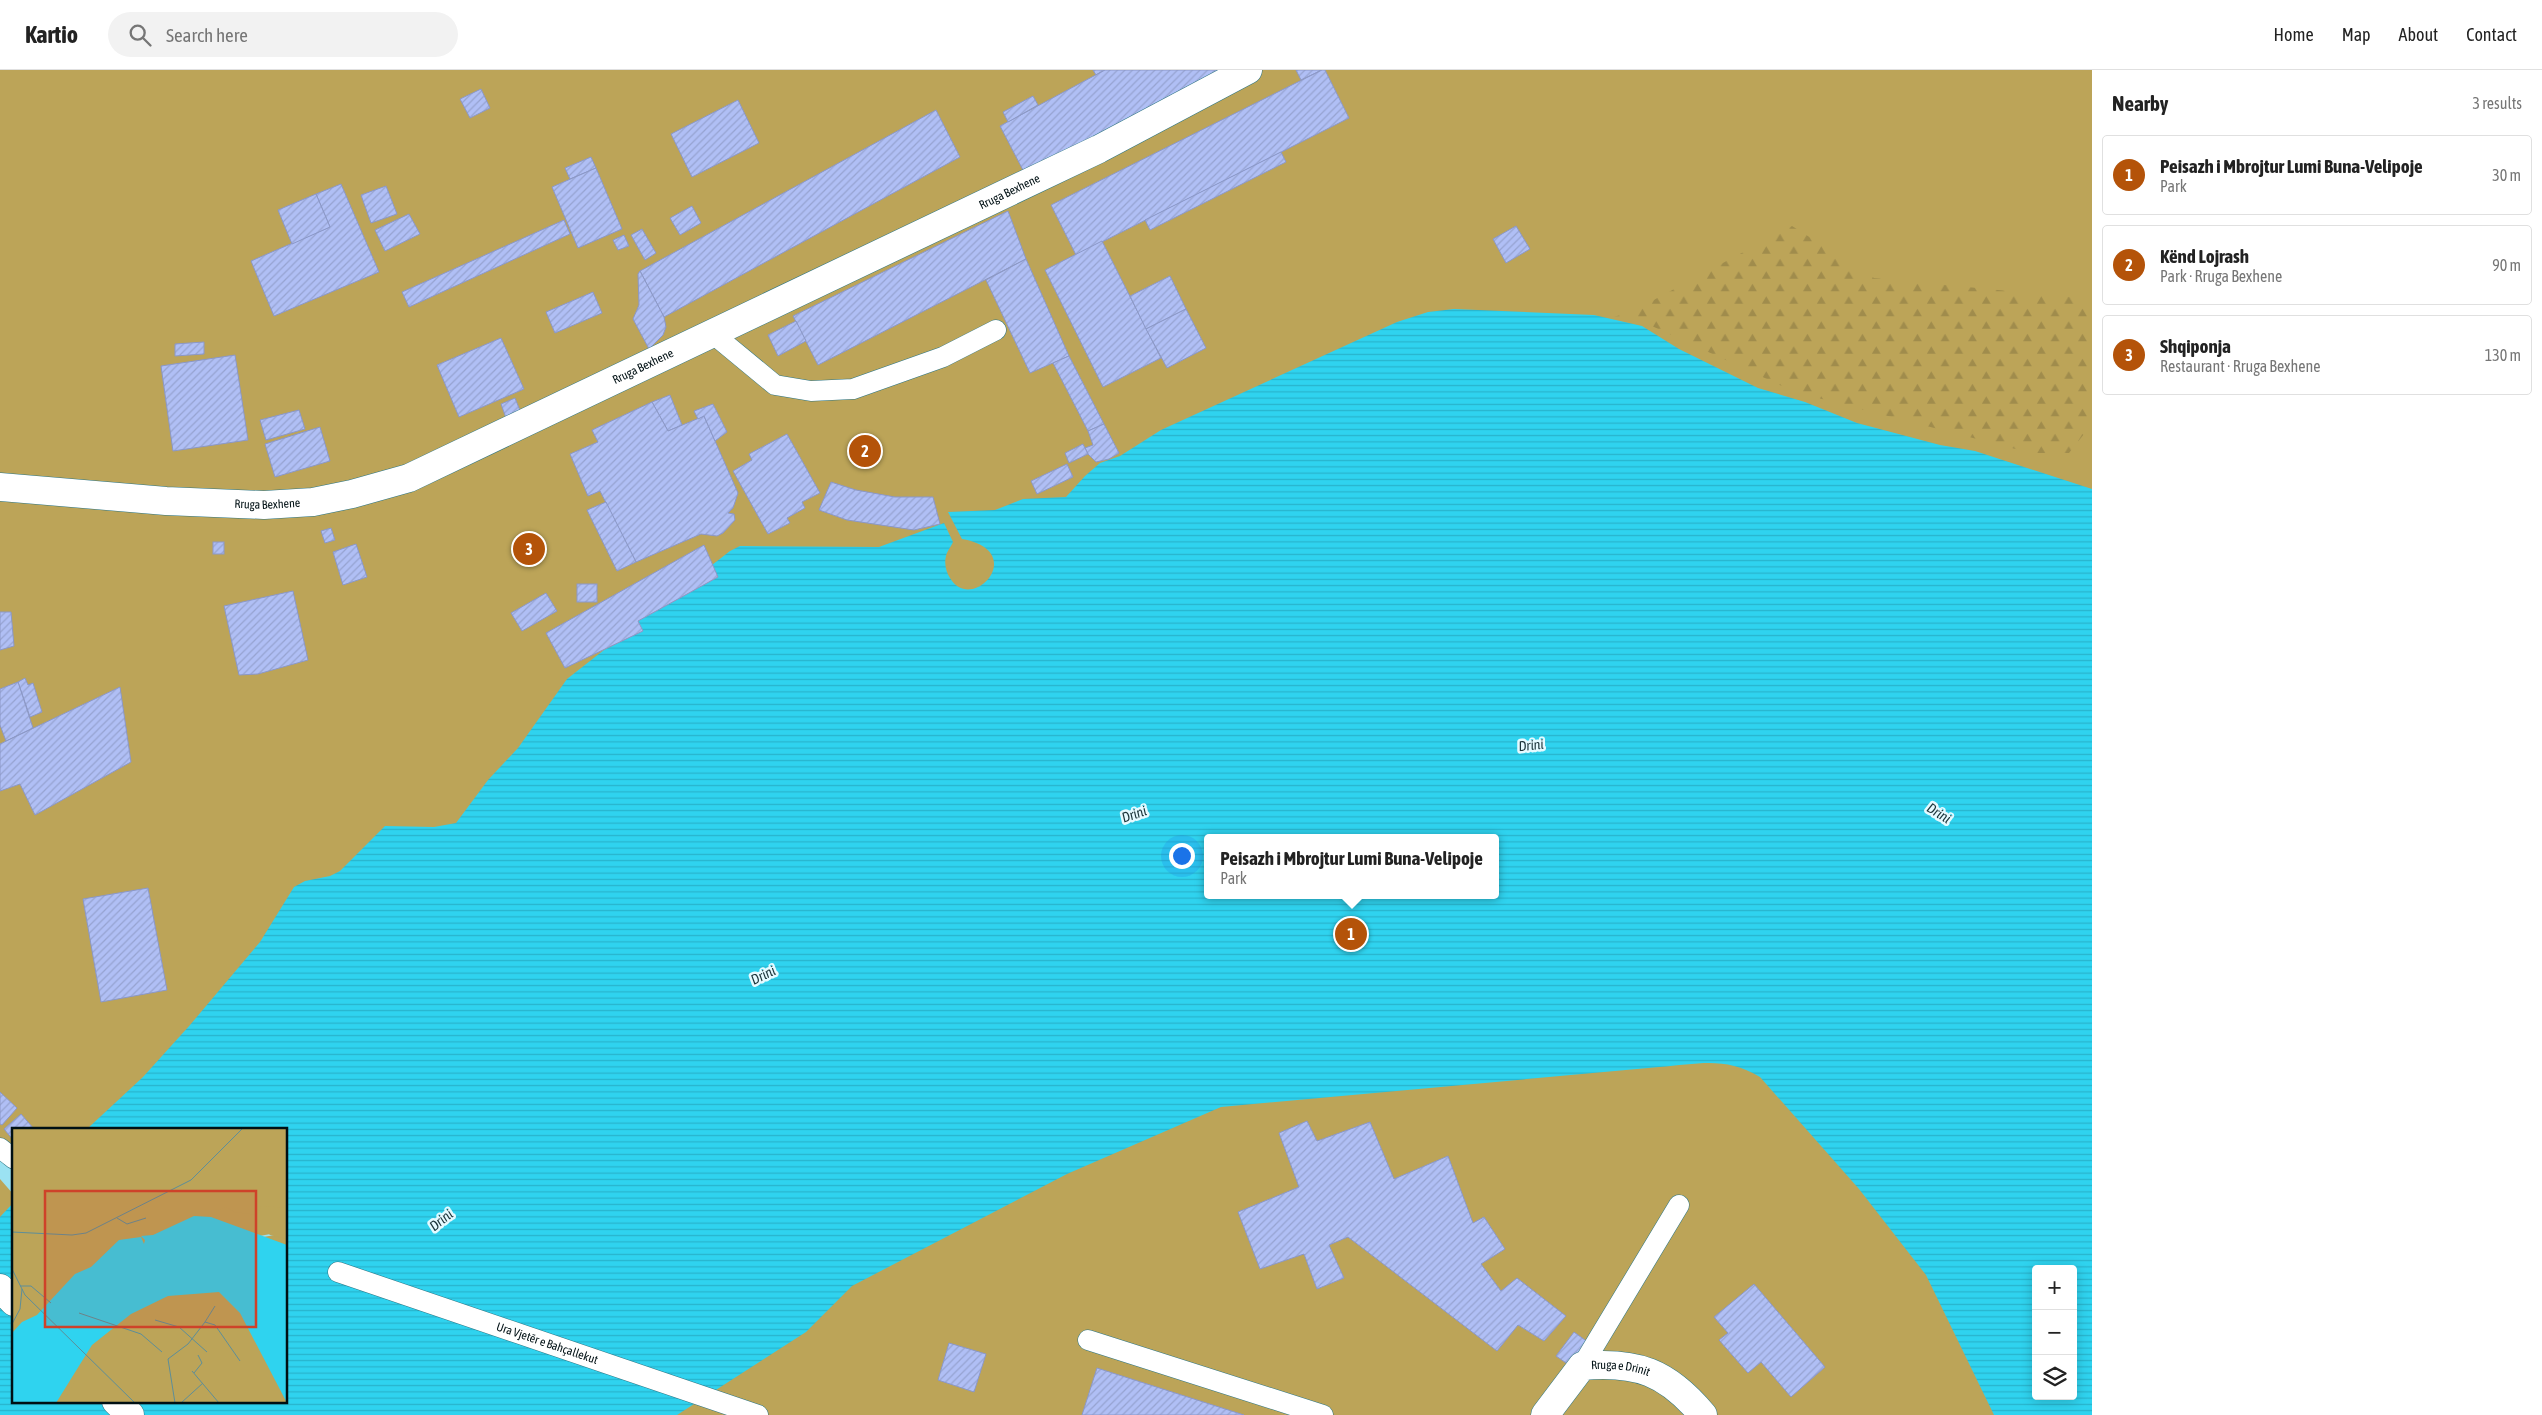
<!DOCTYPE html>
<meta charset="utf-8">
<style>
:root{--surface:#fff;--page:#f2f2f2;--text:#222;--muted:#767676;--line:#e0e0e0;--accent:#b45309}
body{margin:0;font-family:"Asap Condensed",sans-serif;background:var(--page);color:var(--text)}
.controls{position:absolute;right:15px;bottom:15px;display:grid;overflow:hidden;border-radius:5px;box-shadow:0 2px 12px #0003}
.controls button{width:45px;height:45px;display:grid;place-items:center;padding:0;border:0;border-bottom:1px solid var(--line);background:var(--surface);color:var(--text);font:25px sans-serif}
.you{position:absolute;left:1181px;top:785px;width:18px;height:18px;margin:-12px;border:4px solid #fff;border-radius:50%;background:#1a73e8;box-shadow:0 0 0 8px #1a73e833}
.badge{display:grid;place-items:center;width:32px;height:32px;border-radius:50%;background:var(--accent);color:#fff;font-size:16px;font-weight:700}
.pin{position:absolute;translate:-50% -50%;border:2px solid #fff;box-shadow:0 1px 5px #0006}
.popup{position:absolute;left:1204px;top:764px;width:295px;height:65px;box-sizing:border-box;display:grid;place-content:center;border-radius:5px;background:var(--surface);filter:drop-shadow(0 1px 4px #0005);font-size:16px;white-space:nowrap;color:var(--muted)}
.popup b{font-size:19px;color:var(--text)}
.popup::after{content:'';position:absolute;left:50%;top:100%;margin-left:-10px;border:10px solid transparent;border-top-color:var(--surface)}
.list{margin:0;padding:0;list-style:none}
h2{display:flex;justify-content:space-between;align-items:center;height:65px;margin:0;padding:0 20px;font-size:21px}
h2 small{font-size:16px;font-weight:400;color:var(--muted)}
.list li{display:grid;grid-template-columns:32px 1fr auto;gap:15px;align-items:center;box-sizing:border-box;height:80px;margin:0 10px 10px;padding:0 10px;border:1px solid var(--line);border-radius:5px}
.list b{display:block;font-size:19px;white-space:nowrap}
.list p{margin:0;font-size:16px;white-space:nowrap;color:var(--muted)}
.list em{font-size:16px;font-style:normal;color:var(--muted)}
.icon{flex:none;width:28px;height:28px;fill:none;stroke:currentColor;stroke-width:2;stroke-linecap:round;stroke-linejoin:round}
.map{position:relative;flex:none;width:2092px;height:1345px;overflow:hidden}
header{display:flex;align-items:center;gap:30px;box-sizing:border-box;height:70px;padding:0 25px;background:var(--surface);border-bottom:1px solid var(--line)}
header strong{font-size:24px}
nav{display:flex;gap:28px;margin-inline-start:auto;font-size:18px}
.search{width:350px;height:45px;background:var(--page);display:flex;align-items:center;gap:12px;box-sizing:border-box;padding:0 18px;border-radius:28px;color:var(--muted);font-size:19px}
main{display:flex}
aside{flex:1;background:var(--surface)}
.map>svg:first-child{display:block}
.green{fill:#bca458;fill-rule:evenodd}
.forest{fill:url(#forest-firs)}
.water{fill:url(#water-rules);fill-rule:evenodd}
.building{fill:url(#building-hatch);stroke:#8b98c8}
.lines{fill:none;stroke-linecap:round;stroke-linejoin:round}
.lane-casing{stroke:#2d7583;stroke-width:21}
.street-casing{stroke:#2d7583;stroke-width:29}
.primary-casing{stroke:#2d7583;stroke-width:29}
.lane{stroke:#fff;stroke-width:20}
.street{stroke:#fff;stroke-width:28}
.primary{stroke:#fff;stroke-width:28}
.labels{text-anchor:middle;stroke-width:5;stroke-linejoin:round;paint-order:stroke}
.street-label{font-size:12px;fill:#001014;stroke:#e6faff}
.water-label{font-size:14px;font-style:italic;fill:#1b3339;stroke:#e6faff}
.inset-road{fill:none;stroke:#5d8e99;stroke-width:1}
.view{fill:#ce4229;fill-opacity:0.15;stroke:#ce4229;stroke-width:2.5}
.inset-edge{fill:none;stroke:#001014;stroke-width:2.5}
</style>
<header>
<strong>Kartio</strong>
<div class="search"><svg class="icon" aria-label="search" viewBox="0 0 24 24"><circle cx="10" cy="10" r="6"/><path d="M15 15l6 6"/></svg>Search here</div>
<nav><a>Home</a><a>Map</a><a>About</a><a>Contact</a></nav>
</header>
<main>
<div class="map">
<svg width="2092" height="1345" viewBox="0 0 2092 1345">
<defs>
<pattern id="forest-firs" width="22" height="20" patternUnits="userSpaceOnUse" patternTransform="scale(1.25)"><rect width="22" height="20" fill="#bca458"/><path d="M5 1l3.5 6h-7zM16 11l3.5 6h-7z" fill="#a08c4c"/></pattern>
<pattern id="water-rules" width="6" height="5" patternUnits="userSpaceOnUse" patternTransform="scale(1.25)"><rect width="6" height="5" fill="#2fd3ef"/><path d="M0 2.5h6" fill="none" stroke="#28b4cc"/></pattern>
<pattern id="building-hatch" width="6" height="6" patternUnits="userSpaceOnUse" patternTransform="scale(1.25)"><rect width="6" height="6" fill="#b0bff5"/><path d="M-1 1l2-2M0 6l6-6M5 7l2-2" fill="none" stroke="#96a3d1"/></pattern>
</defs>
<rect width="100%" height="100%" fill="#9be2f2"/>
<g class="green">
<polygon points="0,0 2092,0 2092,449 209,1059 14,1059 14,1099 0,1084"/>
<path d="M2092 465V1345H0V1109L14 1125V1331H286V1059ZM1207 768H1495V825H1207ZM2036 1199H2073V1326H2036Z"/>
</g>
<polygon class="forest" points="1792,156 1874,208 2092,229 2092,354 2069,383 2031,383 1795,322 1641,251 1611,248 1635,240"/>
<path class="water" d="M1454 239 1594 245 1642 256 1679 279 1758 318 1805 332 1857 353 1940 375 1975 381 2092 419V1345H1994L1926 1205 1859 1119 1760 1007C1725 986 1699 994 1659 997L1221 1037 1067 1104 852 1216 806 1262 677 1345H0V1147L14 1132V1331H286V1059H87L143 1007 190 955 260 872 294 817 305 811 330 806 340 801 385 756 434 757 456 753 488 710 518 678 567 609 604 580 642 561 638 551 718 507 712 495 730 481 740 476 879 477 944 453 953 472C951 477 947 481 946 486 944 493 946 502 950 508 972 545 1030 481 962 469L948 442 995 440 1023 429 1066 427 1085 406 1100 393 1120 386 1161 360 1397 252 1428 242ZM1207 768H1495V825H1207ZM2036 1199H2073V1326H2036Z"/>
<g class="building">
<polygon points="1093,0 1105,0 1096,5"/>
<polygon points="1105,0 1221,0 1025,104 1000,56"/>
<polygon points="1296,0 1322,0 1301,10"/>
<polygon points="1322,0 1325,0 1349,48 1076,185 1051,135"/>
<polygon points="481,19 490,38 470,48 460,29"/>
<polygon points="1033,26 1038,35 1008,52 1003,42"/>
<polygon points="738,30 759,73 692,107 671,64"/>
<polygon points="936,40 960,87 664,247 640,201"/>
<polygon points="1281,82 1286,92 1150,160 1145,150"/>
<polygon points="591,87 596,98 570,109 565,98"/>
<polygon points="596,98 622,159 578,178 552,117"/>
<polygon points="341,114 379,202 274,246 251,191 330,157 316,124"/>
<polygon points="386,116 397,144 371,153 361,125"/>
<polygon points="316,124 330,157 292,174 278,140"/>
<polygon points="692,136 701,153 680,165 670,148"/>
<polygon points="1008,141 1026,189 818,295 793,246"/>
<polygon points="409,144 420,164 385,181 375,160"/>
<polygon points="564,150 570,164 409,237 402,222"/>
<polygon points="1516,156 1530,179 1506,193 1493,169"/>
<polygon points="642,159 656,183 645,190 631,165"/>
<polygon points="624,165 629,176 618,180 613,170"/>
<polygon points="1102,171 1161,288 1103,317 1045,200"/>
<polygon points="1026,189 1069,286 1030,303 986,210"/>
<polygon points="640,201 664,247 666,257 663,265 649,279 633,249 639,235 638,204"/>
<polygon points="1170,206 1186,239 1146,259 1130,226"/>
<polygon points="593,222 602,243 555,263 546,242"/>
<polygon points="1186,239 1206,278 1167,298 1146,259"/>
<polygon points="796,251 806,271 778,286 768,265"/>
<polygon points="501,268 524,319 459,347 437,295"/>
<polygon points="204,272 204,284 175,286 175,274"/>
<polygon points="235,285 248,370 173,381 161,296"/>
<polygon points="1069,286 1104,354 1088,361 1053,293"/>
<polygon points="670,325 682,355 668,361 652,332"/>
<polygon points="515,328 521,343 506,348 501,334"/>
<polygon points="652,332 668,361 704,346 738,423 733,438 728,443 734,444 735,450 723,463 717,466 701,464 636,492 600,421 588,426 570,384 598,372 592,360"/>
<polygon points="713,334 727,362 715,371 704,346 698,349 694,341"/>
<polygon points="299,340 305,359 266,370 260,350"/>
<polygon points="1104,354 1119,383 1109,389 1096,392 1088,384 1085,378 1093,375 1088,361"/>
<polygon points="320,357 330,391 275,407 265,374"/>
<polygon points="787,364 820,423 802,432 805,438 787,448 790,453 768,464 733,401 752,390 749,384"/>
<polygon points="1083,374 1088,384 1069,393 1065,383"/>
<polygon points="1067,394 1073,407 1037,424 1031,411"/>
<polygon points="831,412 856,420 895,427 933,427 940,454 914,460 847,450 819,440"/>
<polygon points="606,432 636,492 617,501 587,440"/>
<polygon points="331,458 335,470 325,473 321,461"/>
<rect x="213" y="472" width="11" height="12"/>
<polygon points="356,474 367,507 343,515 333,482"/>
<polygon points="704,475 718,507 638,551 643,561 565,598 546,563"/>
<rect x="577" y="514" width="20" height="18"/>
<polygon points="293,521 308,590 258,604 239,605 224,536"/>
<polygon points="546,523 557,541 522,561 511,543"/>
<polygon points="0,542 11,542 14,576 0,580"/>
<polygon points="25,608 28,615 33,613 42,642 30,647 18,612"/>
<polygon points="18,612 33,658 6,671 0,655 0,619"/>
<polygon points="120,617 131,692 35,745 20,714 0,721 0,674"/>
<polygon points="148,818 167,920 101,932 83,829"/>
<polygon points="0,1022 17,1038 2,1055 0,1054"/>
<polygon points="21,1044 34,1059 14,1059 14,1071 4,1059"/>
<polygon points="1307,1051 1317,1071 1370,1052 1394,1109 1448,1086 1473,1153 1484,1147 1505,1179 1481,1194 1501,1221 1517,1208 1566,1246 1544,1271 1518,1255 1497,1281 1348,1167 1329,1175 1344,1208 1317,1219 1304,1184 1260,1199 1238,1142 1299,1117 1279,1063"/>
<polygon points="1754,1214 1825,1297 1791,1327 1761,1292 1748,1303 1719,1270 1728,1263 1714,1247"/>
<polygon points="1574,1262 1589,1273 1572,1297 1556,1286"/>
<polygon points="949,1273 986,1284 974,1322 938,1310"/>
<polygon points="1097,1298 1244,1345 1082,1345"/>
</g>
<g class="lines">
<g class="lane-casing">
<g id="lane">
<polyline points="712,263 775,315 811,321 853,319 943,287 996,260"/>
<polyline points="0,1078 14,1089"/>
<path id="s1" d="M338 1202 758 1345"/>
<polyline points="1088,1270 1323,1345"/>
<polyline points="1582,1296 1679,1135"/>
</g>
</g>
<g class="street-casing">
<g id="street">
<path id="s2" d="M0 417 166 431 264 435 313 432 352 424 409 408 1099 79 1248 0"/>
<path id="s3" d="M1545 1345 1582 1296C1637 1291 1667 1302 1703 1345"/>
</g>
</g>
<g class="primary-casing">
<g id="primary">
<polyline points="0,1218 14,1232"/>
<polyline points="116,1331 130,1345"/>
</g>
</g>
<use href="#lane" class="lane"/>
<use href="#street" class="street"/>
<use href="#primary" class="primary"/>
</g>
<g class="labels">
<g class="street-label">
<text dy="4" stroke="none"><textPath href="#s2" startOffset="1078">Rruga Bexhene</textPath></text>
<text dy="4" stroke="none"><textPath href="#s2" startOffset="672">Rruga Bexhene</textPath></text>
<text dy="4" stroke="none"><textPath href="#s2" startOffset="268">Rruga Bexhene</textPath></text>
<text dy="4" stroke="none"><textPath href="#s1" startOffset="221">Ura Vjetër e Bahçallekut</textPath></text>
<text dy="4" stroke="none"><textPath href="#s3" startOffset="100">Rruga e Drinit</textPath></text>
</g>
<g class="water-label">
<text transform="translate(1531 675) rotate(-6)" y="5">Drini</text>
<text transform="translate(1939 743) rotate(32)" y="5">Drini</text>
<text transform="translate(1134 744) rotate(-19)" y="5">Drini</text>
<text transform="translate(763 905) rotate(-26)" y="5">Drini</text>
<text transform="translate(441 1150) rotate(-38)" y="5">Drini</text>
</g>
</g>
<g transform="translate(12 1058)">
<rect width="275" height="275" fill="#9be2f2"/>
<path d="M0 0H275V103L133 129 275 105V275H0Z" fill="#bca458"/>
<path d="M249 78 275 80V111L258 107 250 99 238 102 196 88 214 79 222 84 245 87Z" fill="#bca458"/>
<path d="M66 247 95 275H51Z" fill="#bca458"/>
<path d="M182 88 199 89 275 117V275L228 185 207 164 156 168 119 186 80 217 44 275H0V205L10 194 25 187 63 146 79 139 107 112 129 109 132 116 133 112 129 108 141 107Z" fill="#2fd3ef"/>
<path class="inset-road" d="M105 90 115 96 134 90M0 104 60 107 74 105 179 52 231 0M0 141 13 167 123 275M8 158H19L39 175M67 185 129 206 150 224M143 192 167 199 195 224M193 194 203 178M0 196 8 181 10 161M180 243 207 275M182 245 190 235 186 227M163 275 156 231 176 216 193 194 203 197 228 233M169 275 191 255"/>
<path class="view" d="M33 63H244V199H33Z"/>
<rect width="275" height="275" class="inset-edge"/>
</g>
</svg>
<div class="controls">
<button>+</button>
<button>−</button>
<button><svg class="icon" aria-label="layers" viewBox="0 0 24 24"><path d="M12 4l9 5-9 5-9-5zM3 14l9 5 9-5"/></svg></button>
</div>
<div class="you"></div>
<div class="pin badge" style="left:1351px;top:864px">1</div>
<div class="popup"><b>Peisazh i Mbrojtur Lumi Buna-Velipoje</b>Park</div>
<div class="pin badge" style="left:865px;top:381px">2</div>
<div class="pin badge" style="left:529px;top:479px">3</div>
</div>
<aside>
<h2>Nearby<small>3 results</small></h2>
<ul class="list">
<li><span class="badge">1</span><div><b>Peisazh i Mbrojtur Lumi Buna-Velipoje</b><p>Park</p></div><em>30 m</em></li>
<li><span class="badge">2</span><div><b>Kënd Lojrash</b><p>Park · Rruga Bexhene</p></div><em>90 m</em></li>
<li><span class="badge">3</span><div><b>Shqiponja</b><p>Restaurant · Rruga Bexhene</p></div><em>130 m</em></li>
</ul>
</aside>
</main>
